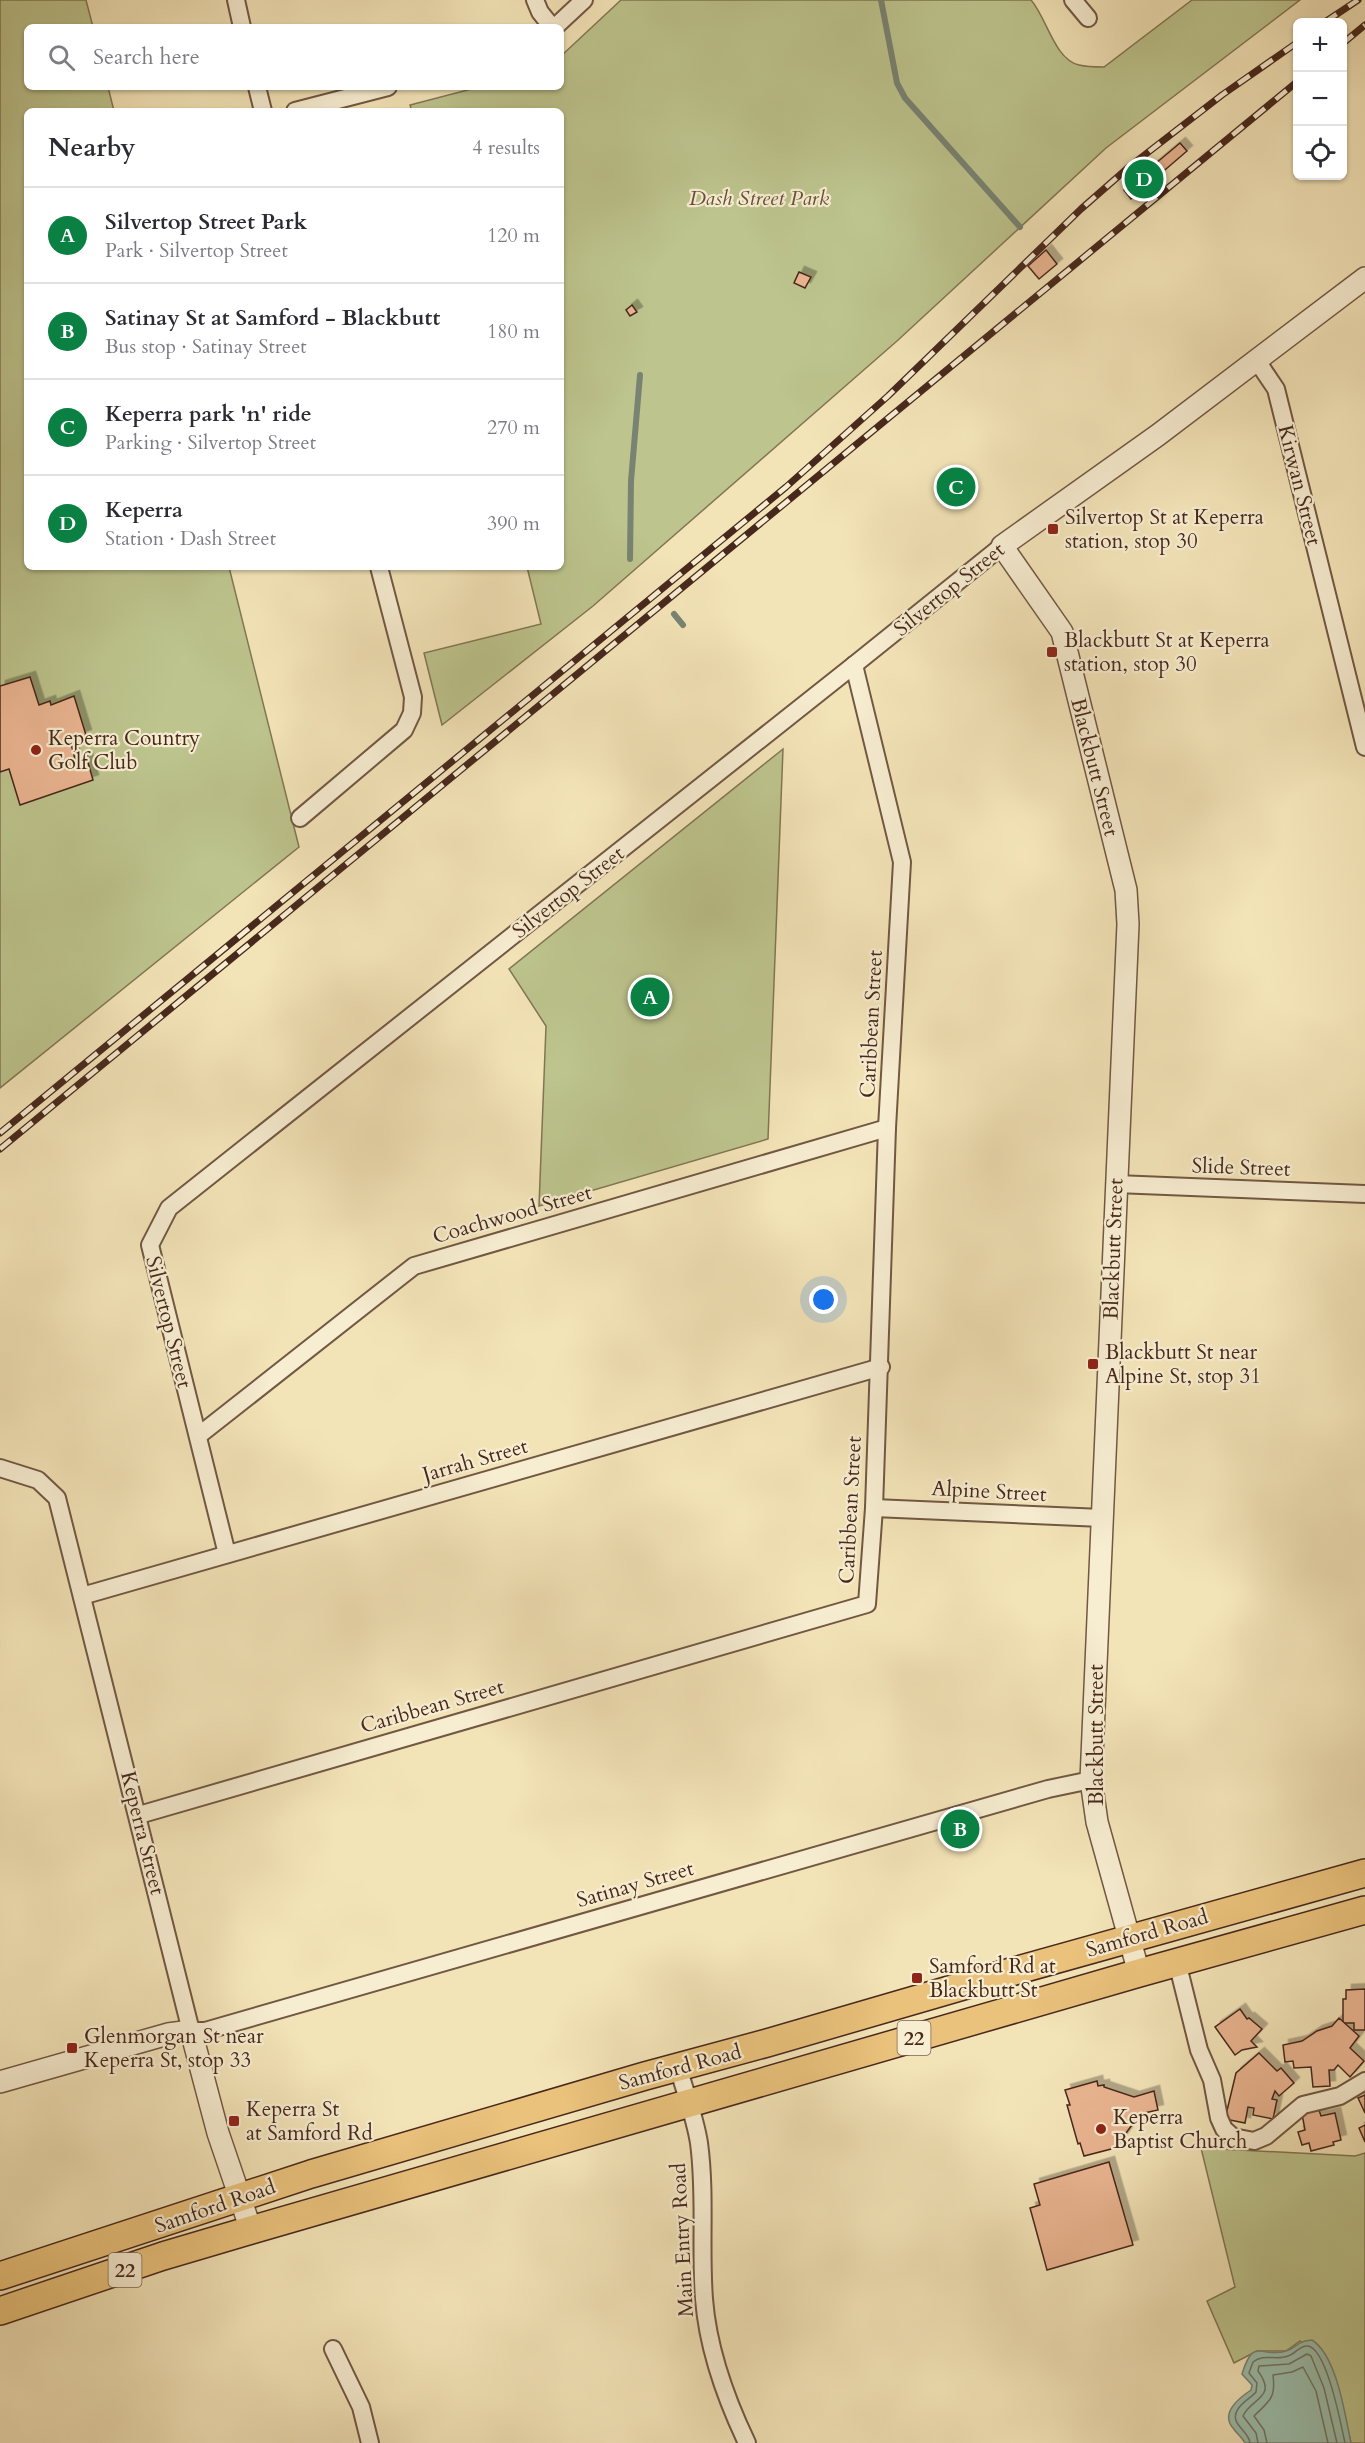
<!DOCTYPE html>
<meta charset="utf-8">
<style>
:root{--surface:#fff;--page:#f2f2f3;--text:#2b2b33;--muted:#7c7c81;--line:#e1e1e2;--accent:#0b8043}
body{margin:0;font-family:Cardo,serif;background:var(--page);color:var(--text)}
.controls{position:absolute;right:18px;top:18px;display:grid;overflow:hidden;border-radius:9px;box-shadow:0 2px 4px #0004}
.controls button{width:54px;height:54px;display:grid;place-items:center;padding:0;border:0;border-bottom:2px solid var(--line);background:var(--surface);color:var(--text);font:30px sans-serif}
.you{position:absolute;left:824px;top:1300px;width:21px;height:21px;margin:-15px;border:4px solid #fff;border-radius:50%;background:#1a73e8;box-shadow:0 0 0 9px #1a73e833}
.badge{display:grid;place-items:center;width:39px;height:39px;border-radius:50%;background:var(--accent);color:#fff;font-size:20px;font-weight:700}
.pin{position:absolute;translate:-50% -50%;border:3px solid #fff;box-shadow:0 2px 6px #0006}
.list{margin:0;padding:0;list-style:none}
h2{display:flex;justify-content:space-between;align-items:center;height:78px;margin:0;padding:0 24px;font-size:26px}
h2 small{font-size:20px;font-weight:400;color:var(--muted)}
.list li{display:grid;grid-template-columns:39px 1fr auto;gap:18px;align-items:center;box-sizing:border-box;height:96px;padding:0 24px;border-top:2px solid var(--line)}
.list b{display:block;font-size:22px;white-space:nowrap}
.list p{margin:0;font-size:20px;white-space:nowrap;color:var(--muted)}
.list em{font-size:20px;font-style:normal;color:var(--muted)}
.icon{flex:none;width:33px;height:33px;fill:none;stroke:currentColor;stroke-width:2;stroke-linecap:round;stroke-linejoin:round}
.map{position:relative;flex:none;width:1365px;height:2443px;overflow:hidden}
.search{position:absolute;background:var(--surface);box-shadow:0 2px 4px #0004;left:24px;top:24px;width:540px;height:66px;display:flex;align-items:center;gap:15px;box-sizing:border-box;padding:0 21px;border-radius:9px;color:var(--muted);font-size:22px}
.panel{position:absolute;background:var(--surface);box-shadow:0 2px 4px #0004;left:24px;top:108px;width:540px;height:462px;border-radius:9px}
.map>svg:first-child{display:block}
.green{fill:#bdc48d;stroke:#827654;stroke-width:1.5}
.water{fill:#9bbfad;stroke:#798373;stroke-width:1.5}
.lines{fill:none;stroke-linecap:round;stroke-linejoin:round}
.shore{stroke:#717464;stroke-width:1.5}
.stream{stroke:#798373;stroke-width:6}
.building{fill:#eab591;stroke:#47281c;stroke-width:1.5;filter:url(#shadow)}
.minor-casing{stroke:#725743;stroke-width:20}
.tertiary-casing{stroke:#725743;stroke-width:24}
.primary-casing{stroke:#47281c;stroke-width:30}
.minor{stroke:#f7edd1;stroke-width:16}
.tertiary{stroke:#f7edd1;stroke-width:21}
.primary{stroke:#eac27c;stroke-width:27}
.rail-casing{stroke:#47281c;stroke-width:7}
.rail{stroke:#f7edd1;stroke-width:4.5;stroke-dasharray:14;stroke-linecap:butt}
.poi-dot{fill:#8f2418;stroke:#f7edd1;stroke-width:2}
.labels{text-anchor:middle;stroke-width:4.5;stroke-linejoin:round;paint-order:stroke}
.shield{fill:#f7edd1;stroke:#7c6352;stroke-width:1.5}
.shield-label{font-size:20px;font-weight:bold;fill:#47281c}
.park-label{font-size:21px;font-style:italic;fill:#644f38;stroke:#f7edd1}
.street-label{font-size:21px;fill:#47281c;stroke:#f7edd1}
.poi-label{font-size:21px;fill:#47281c;stroke:#f7edd1;text-anchor:start}
</style>
<div class="map">
<svg width="1365" height="2443" viewBox="0 0 1365 2443">
<defs>
<filter id="shadow"><feDropShadow dx="5.5" dy="-5.5" stdDeviation="0" flood-color="#0004"/></filter>
</defs>
<rect width="100%" height="100%" fill="#f3e4b8"/>
<filter id="stains"><feTurbulence type="fractalNoise" baseFrequency=".00333" numOctaves="4"/><feColorMatrix values="0 0 0 0 .2 0 0 0 0 .09 0 0 0 0 .02 0 0 0 .5 -.17"/></filter>
<radialGradient id="worn" r=".72"><stop offset=".6" stop-color="#630" stop-opacity="0"/><stop offset="1" stop-color="#630" stop-opacity=".3"/></radialGradient>
<g class="green">
<polygon points="0,0 86,0 93,27 27,27 27,87 108,87 114,111 27,111 27,567 229,567 299,847 0,1088"/>
<path d="M621 0H1031C1047 18 1054 59 1079 65 1087 67 1096 67 1104 67L1192 0H1300L1106 148 897 341 593 606 442 725 424 653 541 624 527 567H561V111H412L410 105 479 87H561V56Z"/>
<polygon points="783,749 768,1139 539,1206 546,1026 509,969"/>
<polygon points="1201,2148 1355,2156 1365,2153 1365,2443 1351,2443 1337,2384 1300,2341 1286,2351 1257,2351 1234,2363 1207,2301 1235,2287"/>
</g>
<path class="water" d="M1312 2340C1337 2356 1345 2415 1351 2443H1245C1242 2437 1237 2434 1233 2428 1220 2413 1239 2398 1251 2390L1252 2385 1242 2374C1254 2335 1262 2359 1286 2351 1298 2347 1297 2341 1312 2340Z"/>
<g class="lines">
<g class="shore">
<path d="M1250 2443C1249 2430 1228 2424 1238 2409 1243 2401 1251 2398 1256 2392L1257 2383 1249 2373 1253 2362C1264 2353 1276 2361 1288 2356 1296 2354 1299 2345 1308 2346 1327 2349 1341 2425 1345 2443"/>
<path d="M1258 2443 1256 2433 1243 2416C1251 2398 1278 2398 1258 2371L1259 2366 1289 2364 1307 2354 1311 2356 1324 2388 1337 2443"/>
<path d="M1267 2443 1264 2430 1254 2416C1269 2401 1276 2399 1273 2375L1292 2372 1303 2367 1316 2391 1328 2443"/>
</g>
<g class="stream">
<polyline points="881,0 897,83 905,98 1020,227"/>
<polyline points="630,559 631,481 640,375"/>
<polyline points="674,614 683,625"/>
</g>
</g>
<g class="building">
<polygon points="1180,143 1187,151 1131,199 1124,190"/>
<polygon points="1046,250 1057,264 1039,279 1028,266"/>
<polygon points="799,272 811,277 805,288 794,283"/>
<polygon points="632,305 637,312 630,316 626,310"/>
<polygon points="30,677 39,705 50,701 51,705 74,696 86,735 70,740 76,763 87,759 93,780 20,805 9,769 0,772 0,686"/>
<polygon points="1365,1989 1365,2030 1354,2030 1354,2023 1343,2023 1343,1999 1346,1999 1346,1990"/>
<polygon points="1240,2009 1247,2019 1249,2018 1262,2029 1251,2041 1257,2047 1242,2050 1235,2055 1215,2027"/>
<polygon points="1339,2018 1359,2036 1350,2048 1364,2061 1350,2077 1338,2065 1334,2070 1329,2070 1330,2086 1313,2087 1311,2067 1294,2068 1293,2061 1285,2062 1283,2045 1302,2041 1317,2031 1332,2026"/>
<polygon points="1259,2053 1277,2071 1281,2068 1294,2083 1279,2096 1275,2091 1272,2099 1277,2100 1273,2119 1253,2115 1254,2108 1248,2107 1245,2123 1225,2119 1236,2073"/>
<polygon points="1097,2081 1098,2086 1104,2085 1104,2087 1134,2097 1154,2091 1158,2110 1140,2114 1115,2148 1084,2156 1080,2143 1078,2144 1067,2105 1070,2105 1065,2090"/>
<polygon points="1365,2095 1365,2113 1358,2098"/>
<polygon points="1319,2110 1321,2116 1335,2113 1341,2140 1333,2142 1334,2145 1311,2151 1309,2143 1302,2145 1298,2132 1305,2130 1302,2114"/>
<polygon points="1365,2125 1365,2142 1359,2128"/>
<polygon points="1109,2162 1133,2245 1047,2270 1030,2208 1040,2205 1034,2184"/>
</g>
<g class="lines">
<g class="minor-casing">
<g id="minor">
<polyline points="236,0 242,27"/>
<polyline points="535,0 540,12 552,27"/>
<polyline points="1073,0 1088,18"/>
<polyline points="555,27 584,0"/>
<polyline points="257,87 263,111"/>
<polyline points="295,111 388,87"/>
<polyline points="1257,361 1276,389 1365,747"/>
<polyline points="300,818 404,730 412,713 413,697 379,567"/>
<polyline points="1116,1184 1365,1194"/>
<polyline points="198,1436 414,1266 887,1128"/>
<polyline points="0,1468 38,1480 57,1498 191,2031 205,2031 1048,1789 1091,1780"/>
<polyline points="874,1508 1102,1518"/>
<polyline points="227,1554 150,1245 169,1208 854,665 1002,546"/>
<polyline points="82,1596 881,1367"/>
<polyline points="139,1815 867,1604 874,1508 887,1128 902,862 854,665"/>
<polyline points="1177,1962 1199,2050 1212,2080 1219,2118 1224,2129 1233,2137 1254,2141 1266,2136 1303,2105 1340,2096 1365,2081"/>
<path d="M678 2067C685 2092 695 2117 699 2143 706 2195 700 2247 704 2299 708 2350 725 2397 747 2443"/>
<polyline points="333,2349 361,2407 370,2443"/>
</g>
</g>
<g class="tertiary-casing">
<g id="tertiary">
<polyline points="1139,1973 1097,1822 1091,1780 1128,924 1126,890 1062,632 1002,546 1158,435 1365,278"/>
<polyline points="0,2082 168,2034 191,2031 218,2133 251,2230"/>
</g>
</g>
<g class="primary-casing">
<g id="primary">
<polyline points="0,2276 311,2174 645,2076 767,2043 1011,1972 1365,1873"/>
<polyline points="0,2311 163,2256 251,2230 1139,1973 1365,1910"/>
</g>
</g>
<use href="#minor" class="minor"/>
<use href="#tertiary" class="tertiary"/>
<use href="#primary" class="primary"/>
<g class="rail-casing">
<g id="rail">
<polyline points="1325,22 1358,0"/>
<polyline points="1342,44 1365,25"/>
<polyline points="0,1133 786,487 888,396 1081,209 1129,167 1222,95 1298,42"/>
<polyline points="0,1149 1298,81"/>
</g>
</g>
<use href="#rail" class="rail"/>
</g>
<g class="poi-dot">
<rect x="1047" y="523" width="12" height="12" rx="3"/>
<rect x="1046" y="646" width="12" height="12" rx="3"/>
<circle cx="36" cy="750" r="6"/>
<rect x="1087" y="1358" width="12" height="12" rx="3"/>
<rect x="911" y="1972" width="12" height="12" rx="3"/>
<rect x="66" y="2042" width="12" height="12" rx="3"/>
<rect x="228" y="2115" width="12" height="12" rx="3"/>
<circle cx="1101" cy="2129" r="6"/>
</g>
<g class="labels">
<g class="shield">
<rect x="897.5" y="2021" width="33" height="34" rx="4.5"/>
<rect x="108.5" y="2253" width="33" height="34" rx="4.5"/>
</g>
<g class="shield-label">
<text x="914" y="2045">22</text>
<text x="125" y="2277">22</text>
</g>
<g class="park-label">
<text x="759" y="205">Dash Street Park</text>
</g>
<g class="street-label">
<text transform="translate(1300 485) rotate(76)" y="7">Kirwan Street</text>
<text transform="translate(949 589) rotate(-39)" y="7">Silvertop Street</text>
<text transform="translate(1095 767) rotate(76)" y="7">Blackbutt Street</text>
<text transform="translate(568 892) rotate(-38)" y="7">Silvertop Street</text>
<text transform="translate(871 1024) rotate(-87)" y="7">Caribbean Street</text>
<text transform="translate(1241 1167) rotate(2)" y="7">Slide Street</text>
<text transform="translate(512 1214) rotate(-16)" y="7">Coachwood Street</text>
<text transform="translate(1113 1249) rotate(-88)" y="7">Blackbutt Street</text>
<text transform="translate(169 1322) rotate(76)" y="7">Silvertop Street</text>
<text transform="translate(475 1460) rotate(-16)" y="7">Jarrah Street</text>
<text transform="translate(989 1491) rotate(3)" y="7">Alpine Street</text>
<text transform="translate(850 1510) rotate(-87)" y="7">Caribbean Street</text>
<text transform="translate(432 1706) rotate(-16)" y="7">Caribbean Street</text>
<text transform="translate(1096 1735) rotate(-90)" y="7">Blackbutt Street</text>
<text transform="translate(143 1833) rotate(76)" y="7">Keperra Street</text>
<text transform="translate(635 1884) rotate(-16)" y="7">Satinay Street</text>
<text transform="translate(1147 1933) rotate(-16)" y="7">Samford Road</text>
<text transform="translate(680 2067) rotate(-15)" y="7">Samford Road</text>
<text transform="translate(215 2206) rotate(-19)" y="7">Samford Road</text>
<text transform="translate(682 2240) rotate(-93)" y="7">Main Entry Road</text>
</g>
<g class="poi-label">
<text x="1065" y="524">Silvertop St at Keperra<tspan x="1065" dy="24">station, stop 30</tspan></text>
<text x="1064" y="647">Blackbutt St at Keperra<tspan x="1064" dy="24">station, stop 30</tspan></text>
<text x="48" y="745">Keperra Country<tspan x="48" dy="24">Golf Club</tspan></text>
<text x="1105" y="1359">Blackbutt St near<tspan x="1105" dy="24">Alpine St, stop 31</tspan></text>
<text x="929" y="1973">Samford Rd at<tspan x="929" dy="24">Blackbutt St</tspan></text>
<text x="84" y="2043">Glenmorgan St near<tspan x="84" dy="24">Keperra St, stop 33</tspan></text>
<text x="246" y="2116">Keperra St<tspan x="246" dy="24">at Samford Rd</tspan></text>
<text x="1113" y="2124">Keperra<tspan x="1113" dy="24">Baptist Church</tspan></text>
</g>
</g>
<rect width="100%" height="100%" filter="url(#stains)"/>
<rect width="100%" height="100%" fill="url(#worn)"/>
</svg>
<div class="controls">
<button>+</button>
<button>−</button>
<button><svg class="icon" aria-label="locate" viewBox="0 0 24 24"><circle cx="12" cy="12" r="6"/><path d="M12 2v4M12 18v4M2 12h4M18 12h4"/></svg></button>
</div>
<div class="you"></div>
<div class="pin badge" style="left:650px;top:997px">A</div>
<div class="pin badge" style="left:960px;top:1829px">B</div>
<div class="pin badge" style="left:956px;top:487px">C</div>
<div class="pin badge" style="left:1144px;top:179px">D</div>
<div class="search"><svg class="icon" aria-label="search" viewBox="0 0 24 24"><circle cx="10" cy="10" r="6"/><path d="M15 15l6 6"/></svg>Search here</div>
<section class="panel">
<h2>Nearby<small>4 results</small></h2>
<ul class="list">
<li><span class="badge">A</span><div><b>Silvertop Street Park</b><p>Park · Silvertop Street</p></div><em>120 m</em></li>
<li><span class="badge">B</span><div><b>Satinay St at Samford - Blackbutt</b><p>Bus stop · Satinay Street</p></div><em>180 m</em></li>
<li><span class="badge">C</span><div><b>Keperra park 'n' ride</b><p>Parking · Silvertop Street</p></div><em>270 m</em></li>
<li><span class="badge">D</span><div><b>Keperra</b><p>Station · Dash Street</p></div><em>390 m</em></li>
</ul>
</section>
</div>
